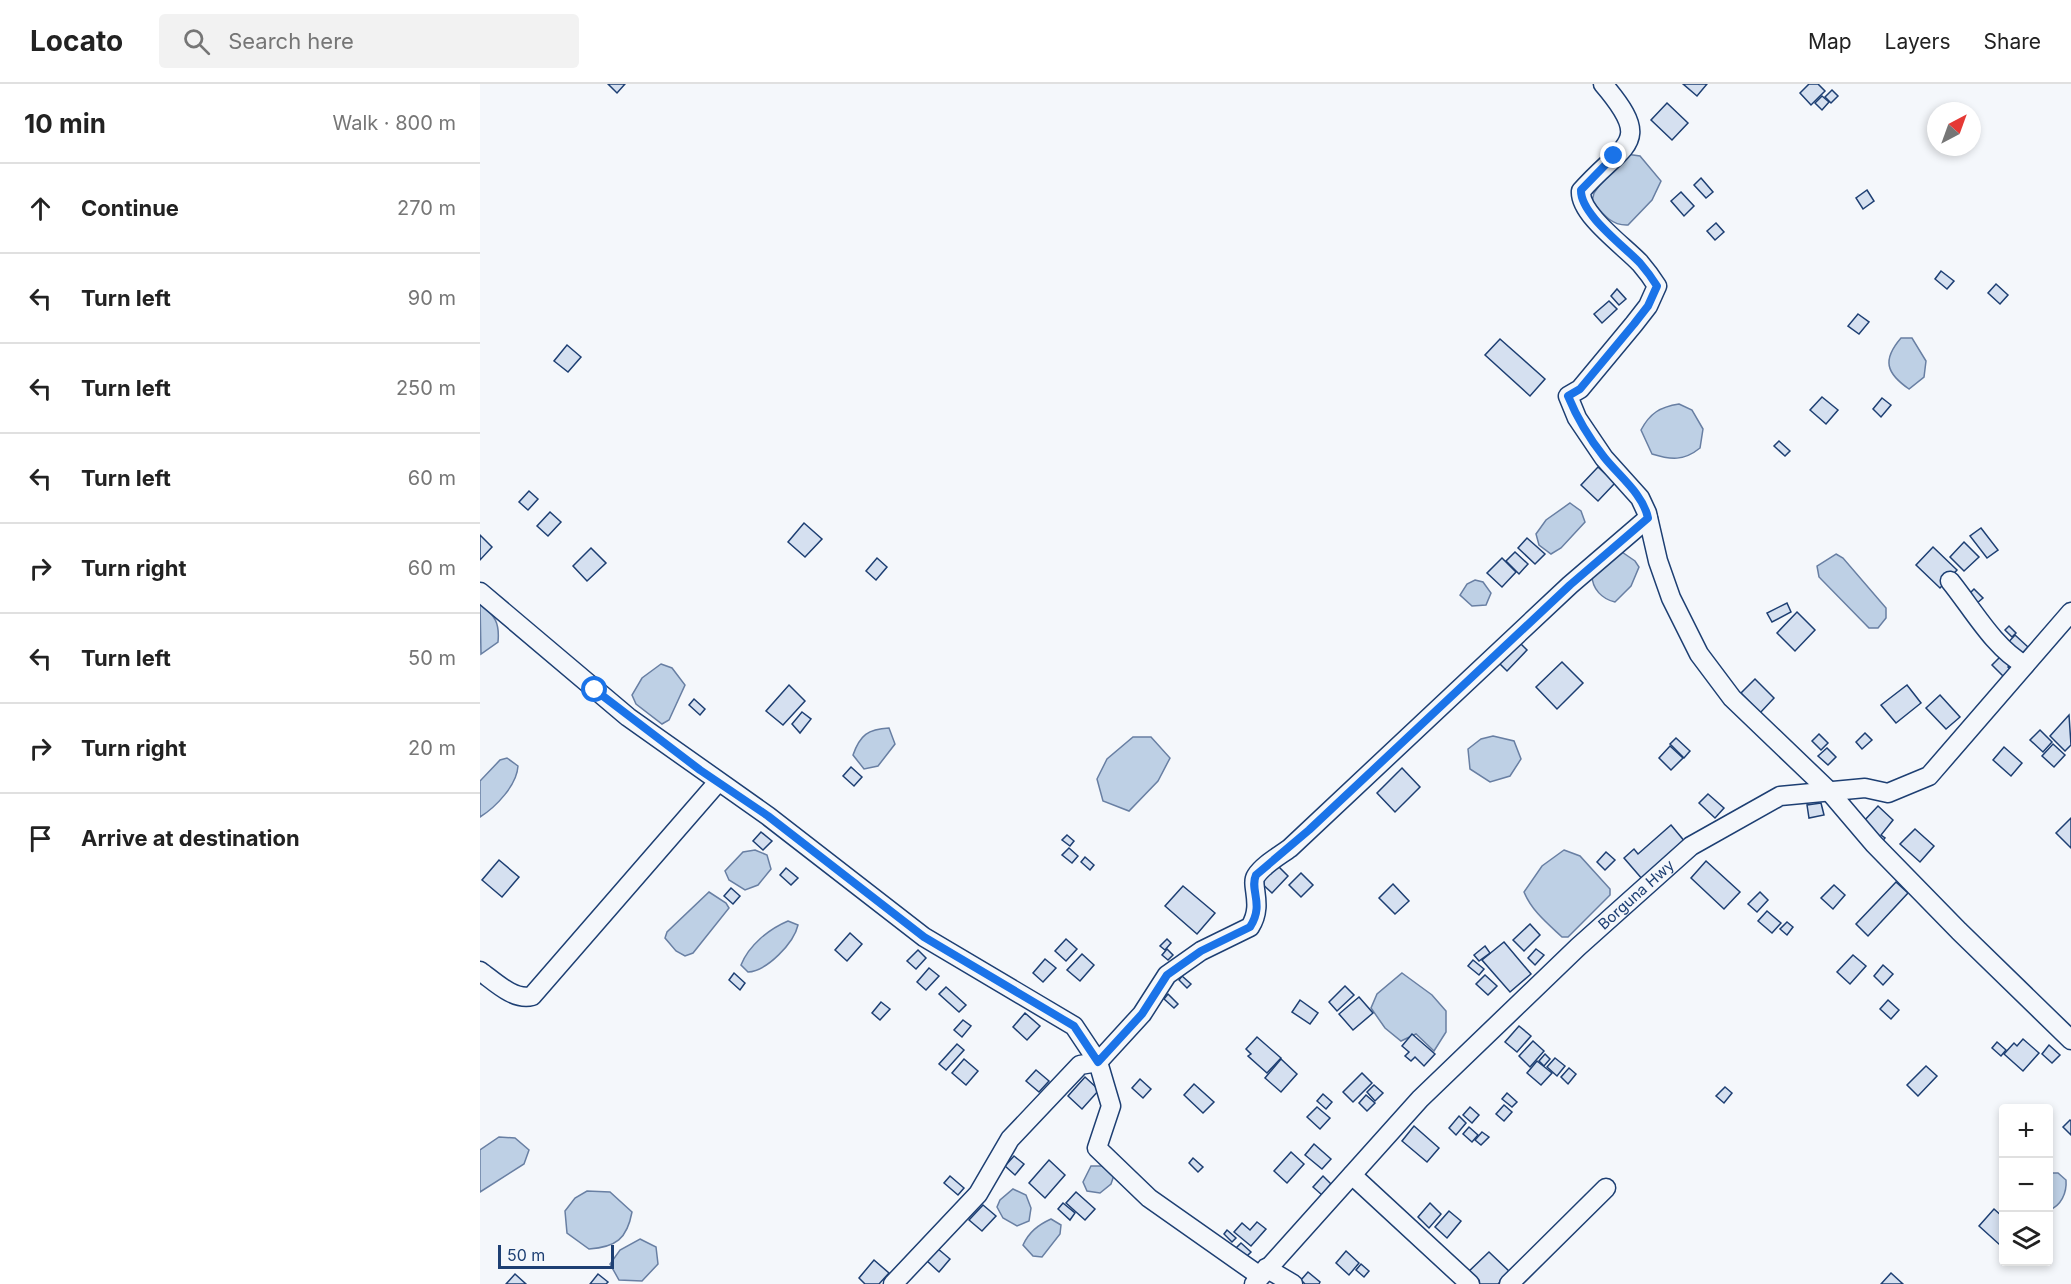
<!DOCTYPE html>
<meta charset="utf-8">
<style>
:root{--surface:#fff;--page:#f2f2f2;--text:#222;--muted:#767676;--line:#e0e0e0}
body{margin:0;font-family:Inter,sans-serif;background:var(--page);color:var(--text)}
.controls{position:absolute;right:18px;bottom:18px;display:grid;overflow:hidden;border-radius:6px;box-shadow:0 3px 9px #0003}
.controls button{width:54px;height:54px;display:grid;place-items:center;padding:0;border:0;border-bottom:2px solid var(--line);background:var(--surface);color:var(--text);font:30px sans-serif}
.compass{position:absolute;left:1447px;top:18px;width:54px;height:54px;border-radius:50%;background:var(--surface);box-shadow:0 3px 9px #0003;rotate:41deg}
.scale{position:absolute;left:18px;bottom:15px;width:116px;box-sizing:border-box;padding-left:6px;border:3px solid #1d3f73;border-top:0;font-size:16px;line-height:21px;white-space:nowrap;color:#1d3f73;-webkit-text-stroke:4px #f4f7fb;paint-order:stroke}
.stop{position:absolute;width:18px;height:18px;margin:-14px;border:4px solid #1a73e8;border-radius:50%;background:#fff}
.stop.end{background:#1a73e8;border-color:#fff;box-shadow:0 2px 6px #0008}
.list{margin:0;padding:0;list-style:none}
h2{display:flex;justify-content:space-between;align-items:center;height:78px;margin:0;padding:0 24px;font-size:26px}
h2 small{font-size:20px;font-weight:400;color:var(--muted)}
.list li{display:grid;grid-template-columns:39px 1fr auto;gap:18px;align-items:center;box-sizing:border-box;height:90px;padding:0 24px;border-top:2px solid var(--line)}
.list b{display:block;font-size:22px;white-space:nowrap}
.list em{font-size:20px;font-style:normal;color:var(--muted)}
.icon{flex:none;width:33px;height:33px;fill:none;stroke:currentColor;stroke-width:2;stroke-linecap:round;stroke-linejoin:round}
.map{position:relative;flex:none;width:1591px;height:1200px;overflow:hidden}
header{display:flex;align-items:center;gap:36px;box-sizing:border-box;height:84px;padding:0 30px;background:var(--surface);border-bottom:2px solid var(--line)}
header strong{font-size:28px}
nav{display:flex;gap:33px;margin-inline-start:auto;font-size:21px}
.search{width:420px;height:54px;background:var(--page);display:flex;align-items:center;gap:15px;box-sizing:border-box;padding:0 21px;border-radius:6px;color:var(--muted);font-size:22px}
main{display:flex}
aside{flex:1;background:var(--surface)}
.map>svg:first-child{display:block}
.water{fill:#bed0e5;stroke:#687fa3;stroke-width:1.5}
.building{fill:#d5e0f0;stroke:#1d3f73;stroke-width:1.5}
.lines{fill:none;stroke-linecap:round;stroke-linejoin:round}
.minor-casing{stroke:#1d3f73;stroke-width:21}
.minor{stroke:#f4f7fb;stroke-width:18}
.route{stroke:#1a73e8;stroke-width:8}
.labels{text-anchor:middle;stroke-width:4.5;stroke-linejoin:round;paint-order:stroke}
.street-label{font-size:15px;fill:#1d3f73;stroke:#f4f7fb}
</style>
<header>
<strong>Locato</strong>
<div class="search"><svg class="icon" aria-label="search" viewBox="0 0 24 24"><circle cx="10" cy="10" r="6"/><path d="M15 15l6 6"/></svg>Search here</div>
<nav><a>Map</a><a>Layers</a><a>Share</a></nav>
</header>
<main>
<aside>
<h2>10 min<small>Walk · 800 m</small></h2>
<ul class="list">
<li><svg class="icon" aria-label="ahead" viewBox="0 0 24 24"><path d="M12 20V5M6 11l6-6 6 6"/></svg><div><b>Continue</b></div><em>270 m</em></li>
<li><svg class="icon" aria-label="left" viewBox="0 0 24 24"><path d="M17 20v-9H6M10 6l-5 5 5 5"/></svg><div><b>Turn left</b></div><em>90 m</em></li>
<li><svg class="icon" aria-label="left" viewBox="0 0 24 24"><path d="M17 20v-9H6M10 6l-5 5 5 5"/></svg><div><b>Turn left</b></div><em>250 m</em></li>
<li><svg class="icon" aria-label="left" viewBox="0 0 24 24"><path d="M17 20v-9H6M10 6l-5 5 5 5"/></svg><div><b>Turn left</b></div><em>60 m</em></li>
<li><svg class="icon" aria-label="right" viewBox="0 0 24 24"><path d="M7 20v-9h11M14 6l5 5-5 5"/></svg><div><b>Turn right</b></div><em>60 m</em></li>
<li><svg class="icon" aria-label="left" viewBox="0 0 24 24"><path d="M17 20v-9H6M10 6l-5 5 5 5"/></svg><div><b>Turn left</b></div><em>50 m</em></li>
<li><svg class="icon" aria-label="right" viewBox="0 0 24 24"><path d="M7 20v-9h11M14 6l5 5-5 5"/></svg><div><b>Turn right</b></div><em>20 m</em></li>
<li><svg class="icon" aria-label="arrive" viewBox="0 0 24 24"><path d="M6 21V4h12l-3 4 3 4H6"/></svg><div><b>Arrive at destination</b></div></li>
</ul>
</aside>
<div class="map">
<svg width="1591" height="1200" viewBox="0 0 1591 1200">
<rect width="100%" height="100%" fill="#f4f7fb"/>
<g class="water">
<path d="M1146 70 1160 72 1181 97 1172 116 1148 141C1131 142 1122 129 1112 117L1114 109 1140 72Z"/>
<path d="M1421 254H1432L1446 277 1444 293 1429 305C1406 289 1402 276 1421 254Z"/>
<path d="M1199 320 1212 326 1223 345 1220 364C1204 377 1191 376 1172 370L1161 346C1170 329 1180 323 1199 320Z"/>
<polygon points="1090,419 1101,427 1105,438 1081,464 1071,470 1059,461 1056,450 1066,436"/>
<path d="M1139 466 1155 477 1159 483 1151 502 1135 518C1122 515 1112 505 1112 491Z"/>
<polygon points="1356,470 1363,474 1406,524 1406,534 1398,544 1389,544 1339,493 1337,482"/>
<polygon points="995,496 1003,498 1011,509 1006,521 992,522 980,511 987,500"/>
<path d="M0 518C14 532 20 537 18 558L1 570Z"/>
<polygon points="181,580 192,584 205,601 189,636 182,640 156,620 152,611 162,594"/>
<path d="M409 644 415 660 398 682 384 685 373 671C380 651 388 645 409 644Z"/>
<polygon points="1013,652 1034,657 1041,675 1030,692 1010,698 990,685 988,665 1001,655"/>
<polygon points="653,653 671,653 690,674 678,697 649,727 623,717 617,695 627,675"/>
<path d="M27 674 38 682C37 701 16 723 0 733V697L20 676Z"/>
<polygon points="275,766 287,771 291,785 278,801 265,806 249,796 245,787 263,768"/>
<path d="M1084 766 1100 772 1130 805V811L1088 853H1082C1067 839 1052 827 1044 808L1062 782Z"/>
<polygon points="229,808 246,819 249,824 213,869 205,872 196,867 185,854 187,848"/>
<path d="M308 837 318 841C314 859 287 887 268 888L261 881C269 861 289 845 308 837Z"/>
<polygon points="922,889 952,911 966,927 966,948 954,967 936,950 921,957 905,944 891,924 897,910"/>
<polygon points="19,1053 35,1054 49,1066 44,1080 0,1108 0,1066"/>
<polygon points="611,1082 622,1082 634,1091 631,1100 620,1109 607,1107 603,1098"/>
<path d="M1569 1089H1578L1586 1096C1587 1109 1581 1122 1569 1126Z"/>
<polygon points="533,1105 546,1111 551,1124 549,1137 537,1142 523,1134 517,1123 520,1116"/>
<path d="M107 1107 130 1108 152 1128C147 1155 136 1163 109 1165L87 1149 85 1127 95 1114Z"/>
<path d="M571 1135 581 1141 580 1150 562 1173 553 1172 543 1161C549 1148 558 1141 571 1135Z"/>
<polygon points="160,1155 176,1163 178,1180 162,1197 139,1196 130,1180 140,1166"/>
</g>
<g class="building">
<polygon points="128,0 145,0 137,9"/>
<polygon points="1203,0 1227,0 1217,12"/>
<polygon points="1329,0 1338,0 1345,7 1331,21 1320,9"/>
<polygon points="1352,6 1358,12 1351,19 1345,13"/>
<polygon points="1342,12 1349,18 1342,26 1335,19"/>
<polygon points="1187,19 1208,39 1192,56 1171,36"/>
<polygon points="1221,94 1233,108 1226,114 1214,101"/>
<polygon points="1387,106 1394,117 1383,125 1376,114"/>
<polygon points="1201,108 1214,122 1204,132 1191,117"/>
<polygon points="1236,139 1244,148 1235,156 1227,147"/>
<polygon points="1461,187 1474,197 1467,205 1455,195"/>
<polygon points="1516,200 1528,211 1520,220 1508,209"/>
<polygon points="1137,205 1146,215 1139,221 1131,212"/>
<polygon points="1129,217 1137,225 1122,239 1114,230"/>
<polygon points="1378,230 1389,238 1379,250 1368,242"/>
<polygon points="1020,255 1065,295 1050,312 1005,271"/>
<polygon points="87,261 101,273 88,288 74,277"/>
<polygon points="1342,313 1358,326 1346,340 1330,326"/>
<polygon points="1402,314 1411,321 1401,333 1393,325"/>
<polygon points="1299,357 1310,367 1305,372 1294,362"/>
<polygon points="1118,383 1135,399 1118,417 1101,401"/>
<polygon points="49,407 58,415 48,426 39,418"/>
<polygon points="70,428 81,438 68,452 57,442"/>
<polygon points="324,439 342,455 325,473 308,458"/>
<polygon points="1501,444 1518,466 1507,474 1490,452"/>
<polygon points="0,451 12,463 0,476"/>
<polygon points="1047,454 1065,470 1055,480 1038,464"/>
<polygon points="1484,458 1499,473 1484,487 1470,473"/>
<polygon points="1453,463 1477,486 1460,504 1436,481"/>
<polygon points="111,464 126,479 107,497 93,482"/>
<polygon points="1035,468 1048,480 1039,490 1026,477"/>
<polygon points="397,474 407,483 396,496 386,487"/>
<polygon points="1022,474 1036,488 1022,503 1007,489"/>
<polygon points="1494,505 1503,514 1497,519 1489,510"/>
<polygon points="1307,519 1311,528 1292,538 1287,529"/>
<polygon points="1317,528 1335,546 1315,567 1297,549"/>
<polygon points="1529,542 1536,549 1532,553 1525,546"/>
<polygon points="1535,551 1548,563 1538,574 1525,562"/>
<polygon points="1035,554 1047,566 1027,587 1015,575"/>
<polygon points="1525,568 1534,577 1528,583 1533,588 1526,595 1512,581"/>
<polygon points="1082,578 1103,599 1077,625 1056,603"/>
<polygon points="1275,595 1294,614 1280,629 1261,609"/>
<polygon points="309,601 325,617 303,641 286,627"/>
<polygon points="1427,601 1441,619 1416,639 1401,621"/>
<polygon points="1460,611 1480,633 1466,645 1446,624"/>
<polygon points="214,615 225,625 220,631 209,621"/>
<polygon points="322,628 331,635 320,649 312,640"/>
<polygon points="1589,631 1591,661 1585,667 1570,652"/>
<polygon points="1560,646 1572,658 1563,668 1550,656"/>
<polygon points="1385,649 1392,656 1382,665 1376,658"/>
<polygon points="1339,650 1348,659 1341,666 1332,657"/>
<polygon points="1196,654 1210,667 1204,674 1190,660"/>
<polygon points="1573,660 1585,671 1574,683 1562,672"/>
<polygon points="1190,662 1203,674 1191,686 1179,674"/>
<polygon points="1524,663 1542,679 1531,692 1513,676"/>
<polygon points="1347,664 1356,673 1348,681 1338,672"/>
<polygon points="371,683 382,693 374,702 363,692"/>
<polygon points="922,684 940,703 915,728 897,709"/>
<polygon points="1228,710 1244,724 1235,734 1219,719"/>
<polygon points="1341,719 1344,731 1329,734 1327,721"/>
<polygon points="1398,722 1413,736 1401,751 1405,754 1400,760 1382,739"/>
<polygon points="1591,734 1591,764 1576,749"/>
<polygon points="1191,741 1206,759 1163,796 1144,774 1154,765 1158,770"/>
<polygon points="1435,745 1454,762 1440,778 1420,760"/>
<polygon points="281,748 292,757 283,766 273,757"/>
<polygon points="587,751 594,757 590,762 582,756"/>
<polygon points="589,764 598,772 592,779 582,771"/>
<polygon points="1126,768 1135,776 1125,786 1117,778"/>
<polygon points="605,773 614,781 610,786 601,778"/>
<polygon points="19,776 39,793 22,813 2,796"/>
<polygon points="1226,777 1260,808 1244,825 1211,794"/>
<polygon points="795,779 808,792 792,809 778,796"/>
<polygon points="306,784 318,794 311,801 300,791"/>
<polygon points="821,789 833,801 821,813 809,801"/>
<polygon points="1416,798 1428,809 1388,852 1376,840"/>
<polygon points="913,800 929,817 915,830 899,814"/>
<polygon points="1354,801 1365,811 1353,825 1341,814"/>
<polygon points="703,802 735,829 717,850 685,822"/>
<polygon points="251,804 260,812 253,820 244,812"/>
<polygon points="1280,808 1288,816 1277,828 1268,820"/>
<polygon points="1287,827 1301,839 1292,849 1278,837"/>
<polygon points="1307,838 1313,843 1307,851 1300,845"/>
<polygon points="1050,840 1060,851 1044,867 1033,856"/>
<polygon points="370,849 382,860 367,877 355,866"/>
<polygon points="586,855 597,865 586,877 575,867"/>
<polygon points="687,855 691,859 685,866 680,862"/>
<polygon points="1024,858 1051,890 1030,908 1002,876"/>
<polygon points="1005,862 1010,869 999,877 994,871"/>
<polygon points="687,865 693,871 688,876 682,871"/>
<polygon points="1056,865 1064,871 1055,881 1048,874"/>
<polygon points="438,866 446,874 436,885 427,877"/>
<polygon points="602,870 614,881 600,897 587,886"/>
<polygon points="1373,871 1386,882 1370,900 1357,888"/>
<polygon points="565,875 576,884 563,898 553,889"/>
<polygon points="993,876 1004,885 999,891 988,882"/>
<polygon points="1403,881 1413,890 1403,901 1394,892"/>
<polygon points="449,884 459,892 446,906 437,898"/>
<polygon points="254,889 265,899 260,906 249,896"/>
<polygon points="1005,891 1017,902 1008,911 996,900"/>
<polygon points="702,892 711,900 707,904 699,896"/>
<polygon points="865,902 874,911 857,927 849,918"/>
<polygon points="466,903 486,921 479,928 459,910"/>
<polygon points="688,910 698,920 694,924 684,915"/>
<polygon points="879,913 893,929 873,946 859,930"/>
<polygon points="820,916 838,929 830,940 812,928"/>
<polygon points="1408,916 1419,926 1411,935 1400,925"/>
<polygon points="401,918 410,925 400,936 392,929"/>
<polygon points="545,929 560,942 547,956 533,943"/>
<polygon points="483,936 491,942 482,953 474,946"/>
<polygon points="1039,942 1051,952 1037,968 1025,958"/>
<polygon points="932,950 955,970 944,982 935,973 931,977 925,972 929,968 922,962"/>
<polygon points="777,953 801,974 787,989 768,972 771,970 766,965"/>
<polygon points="1543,955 1559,969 1543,987 1524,970 1534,959 1537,962"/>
<polygon points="1053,957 1064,967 1050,983 1039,972"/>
<polygon points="1517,958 1526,966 1521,972 1512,964"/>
<polygon points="477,960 484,966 466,986 459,980"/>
<polygon points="1569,961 1580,971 1572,979 1562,970"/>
<polygon points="1065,970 1070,975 1064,982 1059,977"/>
<polygon points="1075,974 1085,982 1077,992 1067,983"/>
<polygon points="484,975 498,987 486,1001 472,989"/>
<polygon points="801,975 817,990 801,1008 785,994"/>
<polygon points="1057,977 1072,989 1061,1001 1047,989"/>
<polygon points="1446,982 1457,992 1438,1012 1427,1001"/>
<polygon points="1089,984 1096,990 1088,1000 1081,993"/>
<polygon points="556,986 569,997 559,1008 546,997"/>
<polygon points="882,989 892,999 873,1018 863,1008"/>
<polygon points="605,993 619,1006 602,1025 588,1012"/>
<polygon points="660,995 671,1005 663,1014 652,1004"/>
<polygon points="714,1000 734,1018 723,1029 704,1011"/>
<polygon points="894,1001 903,1009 895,1017 887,1008"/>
<polygon points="1245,1003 1252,1009 1244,1019 1236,1012"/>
<polygon points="1027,1009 1037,1018 1032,1023 1022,1015"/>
<polygon points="843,1010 852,1018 846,1025 837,1017"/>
<polygon points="886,1011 895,1019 887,1027 879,1019"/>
<polygon points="1024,1021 1032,1028 1024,1037 1016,1030"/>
<polygon points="837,1023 850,1034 840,1045 827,1033"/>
<polygon points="990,1023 999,1031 992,1039 983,1031"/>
<polygon points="979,1032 986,1039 976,1051 969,1044"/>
<polygon points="1590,1036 1591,1037 1591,1051 1583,1043"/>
<polygon points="934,1042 959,1064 947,1078 922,1057"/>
<polygon points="989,1043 998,1051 992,1058 983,1050"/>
<polygon points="1002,1048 1009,1053 1001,1061 995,1056"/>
<polygon points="834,1060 851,1075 842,1085 825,1071"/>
<polygon points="811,1068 824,1080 807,1099 794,1087"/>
<polygon points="534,1072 544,1080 535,1091 525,1082"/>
<polygon points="713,1074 723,1083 718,1088 709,1079"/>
<polygon points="569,1076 585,1091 565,1114 549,1099"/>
<polygon points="470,1092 484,1104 478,1111 464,1099"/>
<polygon points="843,1092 851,1100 842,1111 833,1103"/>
<polygon points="596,1108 615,1125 605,1136 586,1119"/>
<polygon points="583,1119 595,1129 590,1136 578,1125"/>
<polygon points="950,1119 961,1130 949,1144 938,1133"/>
<polygon points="503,1121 516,1132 502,1147 489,1136"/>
<polygon points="1514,1125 1524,1134 1524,1156 1520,1161 1499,1142"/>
<polygon points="969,1127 981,1137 967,1154 955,1143"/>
<polygon points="777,1138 786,1145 771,1162 754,1148 762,1139 770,1146"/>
<polygon points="747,1146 756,1154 752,1158 744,1150"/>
<polygon points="761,1159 771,1168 764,1175 754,1166"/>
<polygon points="457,1164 470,1175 459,1188 446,1176"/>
<polygon points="866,1167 879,1179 869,1191 856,1179"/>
<polygon points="1009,1168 1030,1188 1018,1200 994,1200 985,1191"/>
<polygon points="394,1176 409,1189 399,1200 385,1200 379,1194"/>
<polygon points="881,1180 889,1187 884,1193 876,1186"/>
<polygon points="828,1188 840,1198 839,1200 825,1200 821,1196"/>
<polygon points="1411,1189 1423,1200 1401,1200"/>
<polygon points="35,1190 46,1200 26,1200"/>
<polygon points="118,1190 128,1198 126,1200 110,1200"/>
</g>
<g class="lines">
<g class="minor-casing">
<g id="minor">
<path d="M1123 0C1175 61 1144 58 1101 107 1099 130 1144 162 1160 179 1166 186 1172 194 1177 202L1168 222 1154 240 1100 305 1088 312 1097 334 1124 374 1160 414 1167 429 1178 477 1191 514 1219 570 1252 614 1348 706 1394 760 1479 847 1591 956"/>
<path d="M1470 497C1492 524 1514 564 1545 581"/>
<polyline points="0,508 148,633 288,732 444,853 594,942 618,978 631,1022 617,1064 669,1114 780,1192"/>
<path d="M0 887C14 897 34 917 52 912L238 698"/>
<polyline points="872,1091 990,1200"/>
<polyline points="786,1184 813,1200"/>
<path d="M413 1200 498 1110 530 1055 600 981 618 978 662 930 687 891 721 867 770 843C784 821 770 801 776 792 783 781 799 772 810 764L1090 501 1168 434"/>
<path id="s1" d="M774 1200 940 1015 1098 863 1211 762 1300 712 1385 704 1408 709 1449 692 1591 528"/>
<polyline points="1029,1200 1126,1104"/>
</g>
</g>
<use href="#minor" class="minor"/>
</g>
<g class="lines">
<path class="route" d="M115 606 220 686 288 732 444 853 594 942 618 978 662 930 687 891 721 867 770 843C785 820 769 806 776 791L829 746 1090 501 1168 434C1163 410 1139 392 1124 373 1109 354 1097 334 1088 312L1100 305 1154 240 1168 222 1177 202C1172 194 1166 186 1160 179 1144 162 1100 130 1101 106L1134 72"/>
</g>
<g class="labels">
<g class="street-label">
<text dy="5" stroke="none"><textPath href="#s1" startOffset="546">Borguna Hwy</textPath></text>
</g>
</g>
</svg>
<div class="controls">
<button>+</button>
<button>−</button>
<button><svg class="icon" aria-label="layers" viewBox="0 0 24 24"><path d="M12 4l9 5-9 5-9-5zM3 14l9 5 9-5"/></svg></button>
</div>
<svg class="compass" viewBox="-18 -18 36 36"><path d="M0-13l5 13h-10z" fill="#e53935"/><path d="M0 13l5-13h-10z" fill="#767676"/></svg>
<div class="scale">50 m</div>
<div class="stop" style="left:115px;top:606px"></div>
<div class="stop end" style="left:1134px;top:72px"></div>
</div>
</main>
